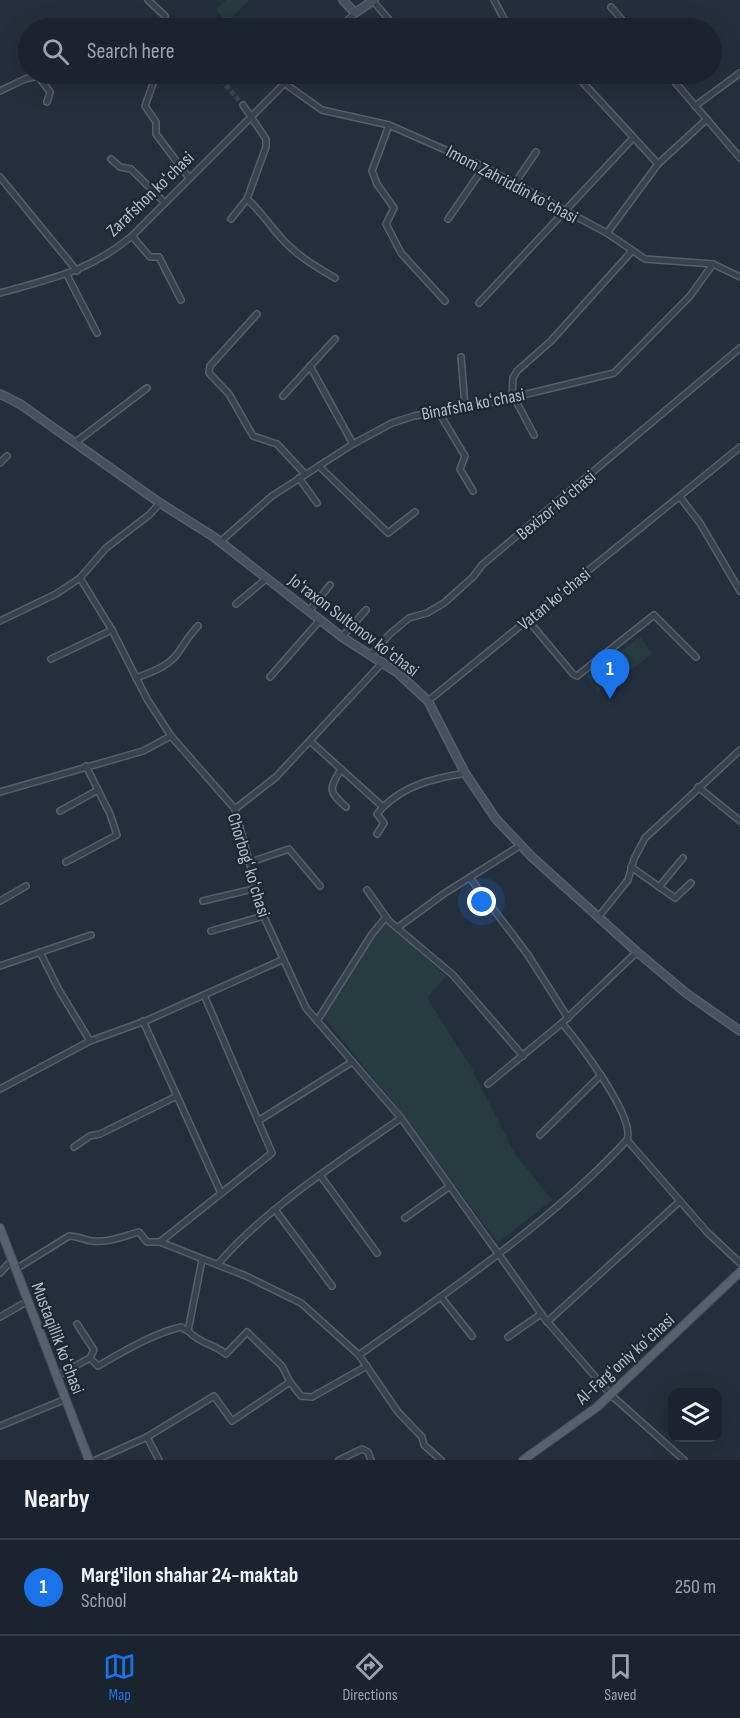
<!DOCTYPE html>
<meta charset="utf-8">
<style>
:root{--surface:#1b232e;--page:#282f3a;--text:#f1f3f6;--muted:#a0a4aa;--line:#39404a;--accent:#1a73e8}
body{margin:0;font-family:"Sofia Sans Condensed",sans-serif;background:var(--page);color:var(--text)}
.controls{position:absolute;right:18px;bottom:18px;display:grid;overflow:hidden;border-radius:12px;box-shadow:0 6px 24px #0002}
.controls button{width:54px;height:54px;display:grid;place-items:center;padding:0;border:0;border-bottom:2px solid var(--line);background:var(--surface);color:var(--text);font:30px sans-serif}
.you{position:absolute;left:482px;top:902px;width:21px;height:21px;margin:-15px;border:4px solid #fff;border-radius:50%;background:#1a73e8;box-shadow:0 0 0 9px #1a73e833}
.badge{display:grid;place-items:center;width:39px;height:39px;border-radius:50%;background:var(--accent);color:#fff;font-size:20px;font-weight:700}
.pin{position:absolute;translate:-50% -50px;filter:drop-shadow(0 2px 3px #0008)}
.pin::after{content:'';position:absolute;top:32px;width:21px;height:18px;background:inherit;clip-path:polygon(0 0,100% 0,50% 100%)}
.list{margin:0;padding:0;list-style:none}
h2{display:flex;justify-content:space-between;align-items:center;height:78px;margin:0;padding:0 24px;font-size:26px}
h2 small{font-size:20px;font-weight:400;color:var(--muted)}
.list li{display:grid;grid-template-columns:39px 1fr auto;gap:18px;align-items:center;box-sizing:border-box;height:96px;padding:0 24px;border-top:2px solid var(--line)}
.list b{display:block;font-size:22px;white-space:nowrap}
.list p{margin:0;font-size:20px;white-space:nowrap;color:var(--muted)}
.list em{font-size:20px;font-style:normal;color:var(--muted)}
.icon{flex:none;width:33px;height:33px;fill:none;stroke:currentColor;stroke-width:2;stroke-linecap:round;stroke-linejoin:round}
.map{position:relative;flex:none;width:740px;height:1460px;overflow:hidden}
.search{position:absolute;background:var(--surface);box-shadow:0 6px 24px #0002;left:18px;right:18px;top:18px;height:66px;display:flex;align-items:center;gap:15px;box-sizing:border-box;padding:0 21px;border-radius:33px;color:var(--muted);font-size:22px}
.sheet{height:174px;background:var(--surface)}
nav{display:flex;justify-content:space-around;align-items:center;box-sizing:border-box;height:84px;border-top:2px solid var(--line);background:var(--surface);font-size:16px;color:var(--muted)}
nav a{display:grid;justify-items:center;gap:3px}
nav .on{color:var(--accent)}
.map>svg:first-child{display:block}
.green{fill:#263c3f}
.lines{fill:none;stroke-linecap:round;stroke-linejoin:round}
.street-tunnel{stroke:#3a4453;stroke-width:5;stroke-dasharray:5 2.5;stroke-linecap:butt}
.street-casing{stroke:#565f6c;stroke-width:8}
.secondary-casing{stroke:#565f6c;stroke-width:10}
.primary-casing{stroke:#414a57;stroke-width:10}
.street{stroke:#38414e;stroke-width:5}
.secondary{stroke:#465061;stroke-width:7}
.primary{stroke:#56606e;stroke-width:8}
.labels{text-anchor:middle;stroke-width:4.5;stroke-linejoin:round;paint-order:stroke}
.street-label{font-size:18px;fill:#b4bcc9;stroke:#1d2633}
</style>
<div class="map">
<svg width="740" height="1460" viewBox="0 0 740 1460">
<rect width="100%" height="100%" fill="#242f3e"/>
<g class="green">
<polygon points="226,0 248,0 248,1 227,22 216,10"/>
<polygon points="640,637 652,654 621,677 608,660"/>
<polygon points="595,669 607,685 598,692 586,676"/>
<polygon points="385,921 446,976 427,998 472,1069 515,1154 552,1200 498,1243 396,1106 323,1016"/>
</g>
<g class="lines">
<polyline class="street-tunnel" points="216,74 243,105"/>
<g class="street-casing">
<g id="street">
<polyline points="148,0 165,16"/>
<polyline points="494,0 509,28"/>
<polyline points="373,1 396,28"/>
<polyline points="611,7 629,28"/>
<polyline points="340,28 355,13"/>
<polyline points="668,74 740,158"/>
<polyline points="577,76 658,164"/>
<polyline points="154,81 145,106 156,122 156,134 189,178"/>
<polyline points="284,83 322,110 389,125 484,167 607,233 645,259 713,264 740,277"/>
<polyline points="0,91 25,79 38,76 50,92 47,102"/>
<polyline points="695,106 740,73"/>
<polyline points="389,125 372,171 377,184 394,208 386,224 401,253 445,301"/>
<polyline points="111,159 120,167 131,169 164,202"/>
<polyline points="0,177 77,271"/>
<polyline points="515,183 536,152"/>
<path d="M247 199C262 212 271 228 285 242 299 257 317 267 335 278"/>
<polyline points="231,219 247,199 266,147 266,139 243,105"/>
<polyline points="448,219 484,167"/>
<polyline points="607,233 658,164 707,119"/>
<polyline points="132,236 150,257 159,257 181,300"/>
<polyline points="67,275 97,333"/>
<path d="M0 293C53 278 88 272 132 236L294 74"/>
<polyline points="479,303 633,138"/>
<polyline points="257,314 210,366 209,373 229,394 253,436 277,444 305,474"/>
<polyline points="461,357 465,406"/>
<polyline points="310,366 353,444"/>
<polyline points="283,396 335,339"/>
<polyline points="512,397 513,378 517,371 551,341 632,251"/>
<polyline points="514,397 534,435"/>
<polyline points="438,411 465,456 460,469 473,491"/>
<polyline points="76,442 147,388"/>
<polyline points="0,463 7,456"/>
<polyline points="319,466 388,533 415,512"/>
<polyline points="299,478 317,503"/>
<polyline points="680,497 700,523 740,591"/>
<polyline points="220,542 272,496 353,444 392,423 414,416 498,401 614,373 690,296 713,264"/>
<polyline points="80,578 112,630 147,699 171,736 235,809 264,917 306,1008 401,1118 545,1319 611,1395 684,1460"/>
<polyline points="236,604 267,578"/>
<polyline points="309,611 330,585"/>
<polyline points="527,619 573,674 577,676 654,615 696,657"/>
<polyline points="0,621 56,594 80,578 106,548 149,515 160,503"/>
<polyline points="342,637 366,610"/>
<polyline points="370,655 391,633 409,618 427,613 444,603 473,577 482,565 740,348"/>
<polyline points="51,659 112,630"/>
<polyline points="270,677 320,620"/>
<path d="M136 678C151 672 168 667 178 653 185 643 189 635 198 626"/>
<polyline points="428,701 740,447"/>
<path d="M310 741 383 807C407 784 433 779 465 773"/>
<path d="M341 769C329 789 328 791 346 807"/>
<polyline points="698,787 740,821"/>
<polyline points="0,792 143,751 171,736"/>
<polyline points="235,809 276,777 383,662"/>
<polyline points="60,811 98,790"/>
<polyline points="377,834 384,823 377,814 383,807"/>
<polyline points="66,862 117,835 110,814 86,766"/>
<polyline points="251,862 289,849 320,886"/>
<polyline points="631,867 675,898 691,883"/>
<polyline points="470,878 528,955 568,1018"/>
<polyline points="659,887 683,858"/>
<polyline points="367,890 389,921 453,975 523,1056"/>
<polyline points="0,901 26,886"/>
<polyline points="203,901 257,888"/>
<polyline points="600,915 628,880 634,859 645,838 740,750"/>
<polyline points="397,928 445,893 521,845"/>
<polyline points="211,931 264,916"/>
<polyline points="40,952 59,990 90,1041"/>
<polyline points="0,966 91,935"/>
<polyline points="143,1021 221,1193"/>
<polyline points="317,1021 372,934 386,917"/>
<path d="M562 1023C578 1042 636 1117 627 1140L707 1232 740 1263"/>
<polyline points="488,1084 562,1023 637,952"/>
<polyline points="0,1089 90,1041 148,1020 282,960"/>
<polyline points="258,1121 352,1062"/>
<polyline points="540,1135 601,1075"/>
<polyline points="74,1147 90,1136 100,1134 177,1096"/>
<polyline points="320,1175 377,1253"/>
<polyline points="276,1211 332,1286"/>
<polyline points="405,1218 450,1186"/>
<polyline points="160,1242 272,1153 204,995"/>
<path d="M202 1260 188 1331C202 1345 212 1343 226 1354L247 1332 282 1366 290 1382"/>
<path d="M218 1264C267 1207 339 1162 401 1118"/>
<path d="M16 1269 69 1236C78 1236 84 1240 92 1241 108 1243 124 1236 139 1232L147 1242H160L246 1276 301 1303 359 1355 398 1412 422 1437 424 1445 441 1460"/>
<polyline points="0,1273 12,1260"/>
<polyline points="441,1297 472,1336"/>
<polyline points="0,1317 28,1301"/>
<polyline points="547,1322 680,1201"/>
<polyline points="77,1324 94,1350 90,1358"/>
<polyline points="508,1337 541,1314"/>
<path d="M359 1355C448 1292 553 1220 627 1140"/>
<path d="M57 1376 90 1358 98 1366C124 1351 152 1334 181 1327L188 1331"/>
<polyline points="0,1426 66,1399"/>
<polyline points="147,1437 159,1460"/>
<polyline points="96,1460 147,1437 214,1396 232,1421 290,1382 301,1396 312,1397 367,1366"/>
<polyline points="339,1460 362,1449 368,1452 371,1460"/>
</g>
</g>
<g class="secondary-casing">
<g id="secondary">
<polyline points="343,0 355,13 374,0"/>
<polyline points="0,394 20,404 160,503 214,537 342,637 398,673 428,701 465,773 496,819 532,857 637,952 686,993 740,1031"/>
</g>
</g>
<g class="primary-casing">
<g id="primary">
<polyline points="0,1228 89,1460"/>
<polyline points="523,1460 597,1407 740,1272"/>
</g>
</g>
<use href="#street" class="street"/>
<use href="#secondary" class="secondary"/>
<use href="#primary" class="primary"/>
</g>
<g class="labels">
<g class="street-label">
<text transform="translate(512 184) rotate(28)" y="6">Imom Zahriddin koʻchasi</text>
<text transform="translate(150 194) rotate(-44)" y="6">Zarafshon koʻchasi</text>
<text transform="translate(473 404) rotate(-11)" y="6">Binafsha koʻchasi</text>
<text transform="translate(556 505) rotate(-40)" y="6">Bexizor koʻchasi</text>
<text transform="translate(554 599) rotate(-39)" y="6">Vatan koʻchasi</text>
<text transform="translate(354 625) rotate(37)" y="6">Joʻraxon Sultonov koʻchasi</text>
<text transform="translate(249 865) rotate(73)" y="6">Chorbogʻ koʻchasi</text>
<text transform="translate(58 1338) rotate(69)" y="6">Mustaqillik koʻchasi</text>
<text transform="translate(625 1359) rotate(-42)" y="6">Al-Fargʻoniy koʻchasi</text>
</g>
</g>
</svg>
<div class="controls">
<button><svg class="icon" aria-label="layers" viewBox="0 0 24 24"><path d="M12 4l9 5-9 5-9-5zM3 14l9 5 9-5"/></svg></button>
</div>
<div class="you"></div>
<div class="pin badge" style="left:610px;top:699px">1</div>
<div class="search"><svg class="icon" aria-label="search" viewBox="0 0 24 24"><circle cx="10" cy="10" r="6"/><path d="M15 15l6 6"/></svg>Search here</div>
</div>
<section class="sheet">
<h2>Nearby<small></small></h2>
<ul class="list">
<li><span class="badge">1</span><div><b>Marg'ilon shahar 24-maktab</b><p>School</p></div><em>250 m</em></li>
</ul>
</section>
<nav>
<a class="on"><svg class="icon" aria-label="map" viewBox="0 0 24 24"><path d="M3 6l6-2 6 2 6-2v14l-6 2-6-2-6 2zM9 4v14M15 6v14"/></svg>Map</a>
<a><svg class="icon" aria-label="directions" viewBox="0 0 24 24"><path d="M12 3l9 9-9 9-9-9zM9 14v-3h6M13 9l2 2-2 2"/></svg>Directions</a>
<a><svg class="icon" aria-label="saved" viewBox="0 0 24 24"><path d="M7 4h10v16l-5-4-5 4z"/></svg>Saved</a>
</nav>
